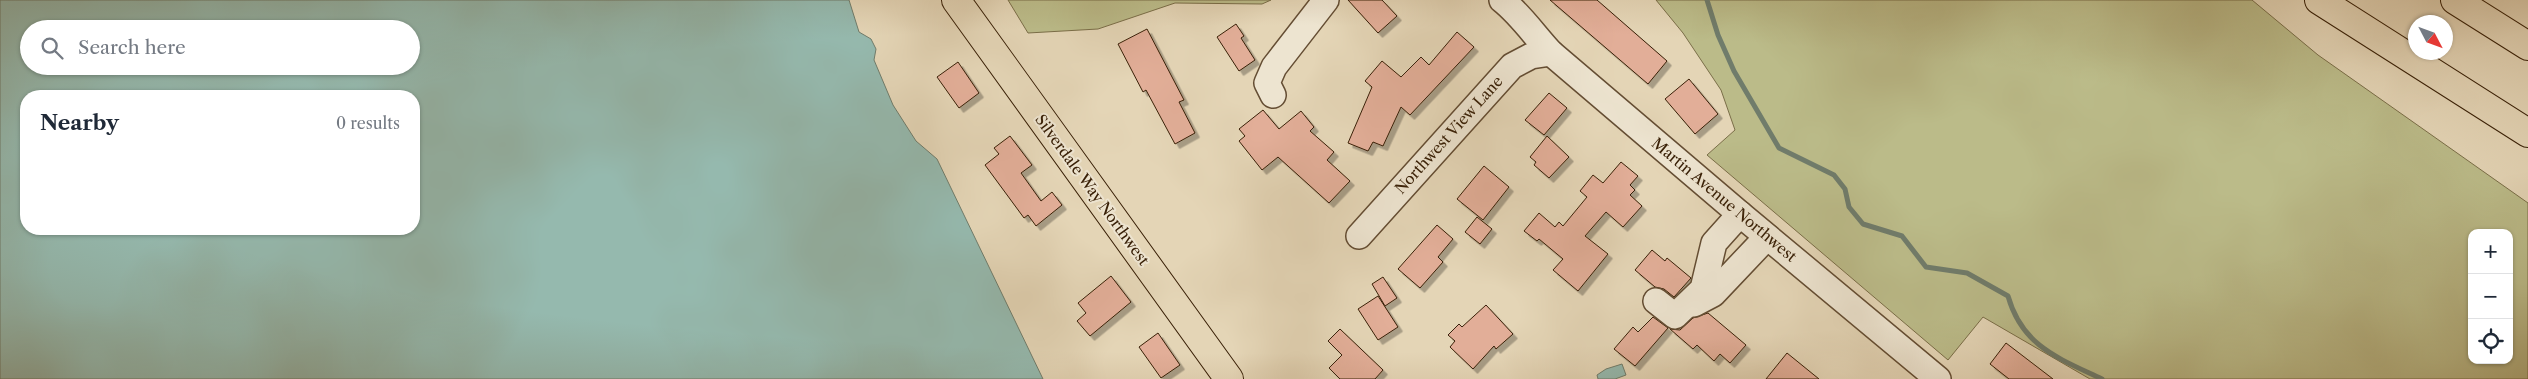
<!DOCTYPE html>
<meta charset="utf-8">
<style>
:root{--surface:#fff;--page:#f6f6f7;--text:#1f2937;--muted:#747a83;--line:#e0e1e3}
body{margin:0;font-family:"Libre Caslon Text",serif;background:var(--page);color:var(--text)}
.controls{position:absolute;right:15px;bottom:15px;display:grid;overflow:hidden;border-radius:10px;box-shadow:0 1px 4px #0004}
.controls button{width:45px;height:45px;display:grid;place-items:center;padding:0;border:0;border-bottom:1px solid var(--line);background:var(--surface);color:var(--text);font:25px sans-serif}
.compass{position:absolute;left:2408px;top:15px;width:45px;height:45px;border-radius:50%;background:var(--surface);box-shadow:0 1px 4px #0004;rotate:131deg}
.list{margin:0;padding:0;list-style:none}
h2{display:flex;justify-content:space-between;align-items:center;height:65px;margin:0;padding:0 20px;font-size:21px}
h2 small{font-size:16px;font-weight:400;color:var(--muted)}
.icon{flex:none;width:28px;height:28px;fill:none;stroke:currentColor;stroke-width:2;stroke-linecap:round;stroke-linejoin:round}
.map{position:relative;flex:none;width:2528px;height:379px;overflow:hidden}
.search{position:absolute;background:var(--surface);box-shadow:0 1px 4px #0004;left:20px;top:20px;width:400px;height:55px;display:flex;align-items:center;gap:12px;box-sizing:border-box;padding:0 18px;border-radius:28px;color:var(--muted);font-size:19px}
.panel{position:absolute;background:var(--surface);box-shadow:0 1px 4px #0004;left:20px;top:90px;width:400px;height:145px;border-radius:20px}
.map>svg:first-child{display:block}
.green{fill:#bbbb89;stroke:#7a6e48;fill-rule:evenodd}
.water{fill:#95b9ae;stroke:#707c6b;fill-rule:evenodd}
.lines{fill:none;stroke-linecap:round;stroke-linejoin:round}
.stream{stroke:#707c6b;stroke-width:5}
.building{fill:#e2ae98;stroke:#392007;filter:url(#shadow)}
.minor-casing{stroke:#644d33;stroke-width:28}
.major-casing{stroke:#392007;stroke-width:30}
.highway-casing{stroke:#392007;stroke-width:30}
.minor{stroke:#ede4d0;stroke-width:25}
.major{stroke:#e4d5b6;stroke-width:28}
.highway{stroke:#e4d5b6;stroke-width:28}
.labels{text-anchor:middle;stroke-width:4;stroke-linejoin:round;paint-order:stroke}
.street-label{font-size:15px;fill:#392007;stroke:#ede4d0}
</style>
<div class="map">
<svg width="2528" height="379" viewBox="0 0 2528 379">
<defs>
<filter id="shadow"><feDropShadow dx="4.5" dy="4.5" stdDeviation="0" flood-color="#0004"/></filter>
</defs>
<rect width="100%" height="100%" fill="#e4d5b6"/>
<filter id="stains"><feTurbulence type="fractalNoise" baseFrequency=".004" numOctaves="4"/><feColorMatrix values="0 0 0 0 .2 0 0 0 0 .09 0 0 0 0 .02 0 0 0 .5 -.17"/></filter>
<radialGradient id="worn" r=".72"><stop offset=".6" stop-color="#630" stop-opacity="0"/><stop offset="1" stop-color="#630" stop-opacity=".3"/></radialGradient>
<g class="green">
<polygon points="1008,0 1271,0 1262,4 1175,3 1098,29 1028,33"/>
<path d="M1656 0H2252L2318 55 2528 203V379H2090L1983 317 1948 360 1707 155 1735 130 1721 90 1683 33ZM2472 233H2509V360H2472Z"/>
</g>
<g class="water">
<path d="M0 0H849L859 32 871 39 876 49 874 60 893 105 916 141 937 159 1043 379H0ZM29 29H411V66H29ZM26 96H414V229H26Z"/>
<polygon points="1622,364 1626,375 1615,379 1598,379 1597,375 1606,369"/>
</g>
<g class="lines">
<path class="stream" d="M1707 0 1718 35 1734 71 1779 148 1834 175 1845 189 1849 207 1863 224 1902 236 1926 267 1967 273 2008 296C2022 346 2058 358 2102 379"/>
</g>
<g class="building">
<polygon points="1348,0 1382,0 1397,16 1378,33"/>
<polygon points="1550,0 1597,0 1667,61 1648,84"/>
<polygon points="1236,24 1244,36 1241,38 1255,60 1239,71 1217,37"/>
<polygon points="1147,29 1184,100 1179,102 1195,133 1175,144 1146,90 1143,92 1118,44"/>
<polygon points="1457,32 1474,47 1410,115 1401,107 1383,146 1373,142 1368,151 1348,143 1372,87 1365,81 1382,61 1401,77 1421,57 1429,65"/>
<polygon points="958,62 979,93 959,108 937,77"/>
<polygon points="1689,79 1718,114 1695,134 1665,99"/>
<polygon points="1549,93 1567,108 1544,135 1525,120"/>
<polygon points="1263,110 1279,129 1301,111 1314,127 1310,131 1334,152 1327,160 1350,181 1329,203 1278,157 1262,170 1239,141 1245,136 1239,129"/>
<polygon points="1010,136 1032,165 1021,173 1041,201 1052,192 1062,205 1036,226 1028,215 1024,218 985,165 999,154 994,148"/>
<polygon points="1547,136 1569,157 1549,178 1534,165 1536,162 1530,157"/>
<polygon points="1621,162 1638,176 1630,185 1635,190 1630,195 1642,206 1623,227 1606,212 1585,236 1608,254 1578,291 1553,270 1563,259 1539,239 1537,241 1524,231 1539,213 1555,227 1559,222 1563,226 1587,197 1580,191 1593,175 1603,183"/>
<polygon points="1484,166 1509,187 1483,220 1457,199"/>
<polygon points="1477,217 1492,229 1480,244 1465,232"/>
<polygon points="1437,225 1453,239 1438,257 1443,262 1420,288 1398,269"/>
<polygon points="1652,250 1665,261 1667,258 1691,278 1674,297 1664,289 1655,287 1635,270"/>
<polygon points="1111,276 1131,302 1090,336 1077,321 1086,313 1078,303"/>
<polygon points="1383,277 1397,298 1385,306 1372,284"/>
<polygon points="1378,296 1398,327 1378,340 1358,309"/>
<polygon points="1486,305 1513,334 1496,349 1494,346 1473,369 1450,347 1455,341 1448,335 1459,324 1462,327"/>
<polygon points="1708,313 1746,345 1730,363 1720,354 1714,361 1697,345 1693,349 1670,329 1680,330 1693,318"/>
<polygon points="1653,317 1668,328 1635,366 1614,349 1633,327 1638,332"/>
<polygon points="1340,329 1383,370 1375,379 1340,379 1329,368 1342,355 1328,341"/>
<polygon points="1158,333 1180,365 1161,378 1139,347"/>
<polygon points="2006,343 2053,379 2009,379 1990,364"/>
<polygon points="1787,353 1819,379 1766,379"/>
</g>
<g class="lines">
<g class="minor-casing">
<g id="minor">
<path d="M1502 0C1521 15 1534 35 1551 53L1740 214 1938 379"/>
<polyline points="1273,95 1267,83 1274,67 1326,0"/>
<polyline points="1359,236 1512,66 1531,56 1551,53"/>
<polyline points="1656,301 1675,316 1703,289 1714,243 1740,214"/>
<polyline points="1694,304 1713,294 1767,237"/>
</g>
</g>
<g class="major-casing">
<polyline id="major" points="956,0 1229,379"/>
</g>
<g class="highway-casing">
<g id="highway">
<polyline points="2319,0 2528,133"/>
<polyline points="2455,0 2528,46"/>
</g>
</g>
<use href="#minor" class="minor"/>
<use href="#major" class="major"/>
<use href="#highway" class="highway"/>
</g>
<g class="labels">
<g class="street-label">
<text transform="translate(1449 135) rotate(-48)" y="5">Northwest View Lane</text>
<text transform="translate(1092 190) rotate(54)" y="5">Silverdale Way Northwest</text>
<text transform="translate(1724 200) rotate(40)" y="5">Martin Avenue Northwest</text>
</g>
</g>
<rect width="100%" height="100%" filter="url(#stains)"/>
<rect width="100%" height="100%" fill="url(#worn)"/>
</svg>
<div class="controls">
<button>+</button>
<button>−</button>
<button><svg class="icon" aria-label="locate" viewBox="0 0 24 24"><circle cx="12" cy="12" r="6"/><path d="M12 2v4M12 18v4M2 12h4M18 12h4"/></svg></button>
</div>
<svg class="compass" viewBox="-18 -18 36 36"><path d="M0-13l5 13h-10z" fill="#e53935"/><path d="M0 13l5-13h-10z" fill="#747a83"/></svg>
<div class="search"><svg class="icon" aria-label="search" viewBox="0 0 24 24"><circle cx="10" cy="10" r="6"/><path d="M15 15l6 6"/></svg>Search here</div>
<section class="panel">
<h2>Nearby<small>0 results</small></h2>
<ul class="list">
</ul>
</section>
</div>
